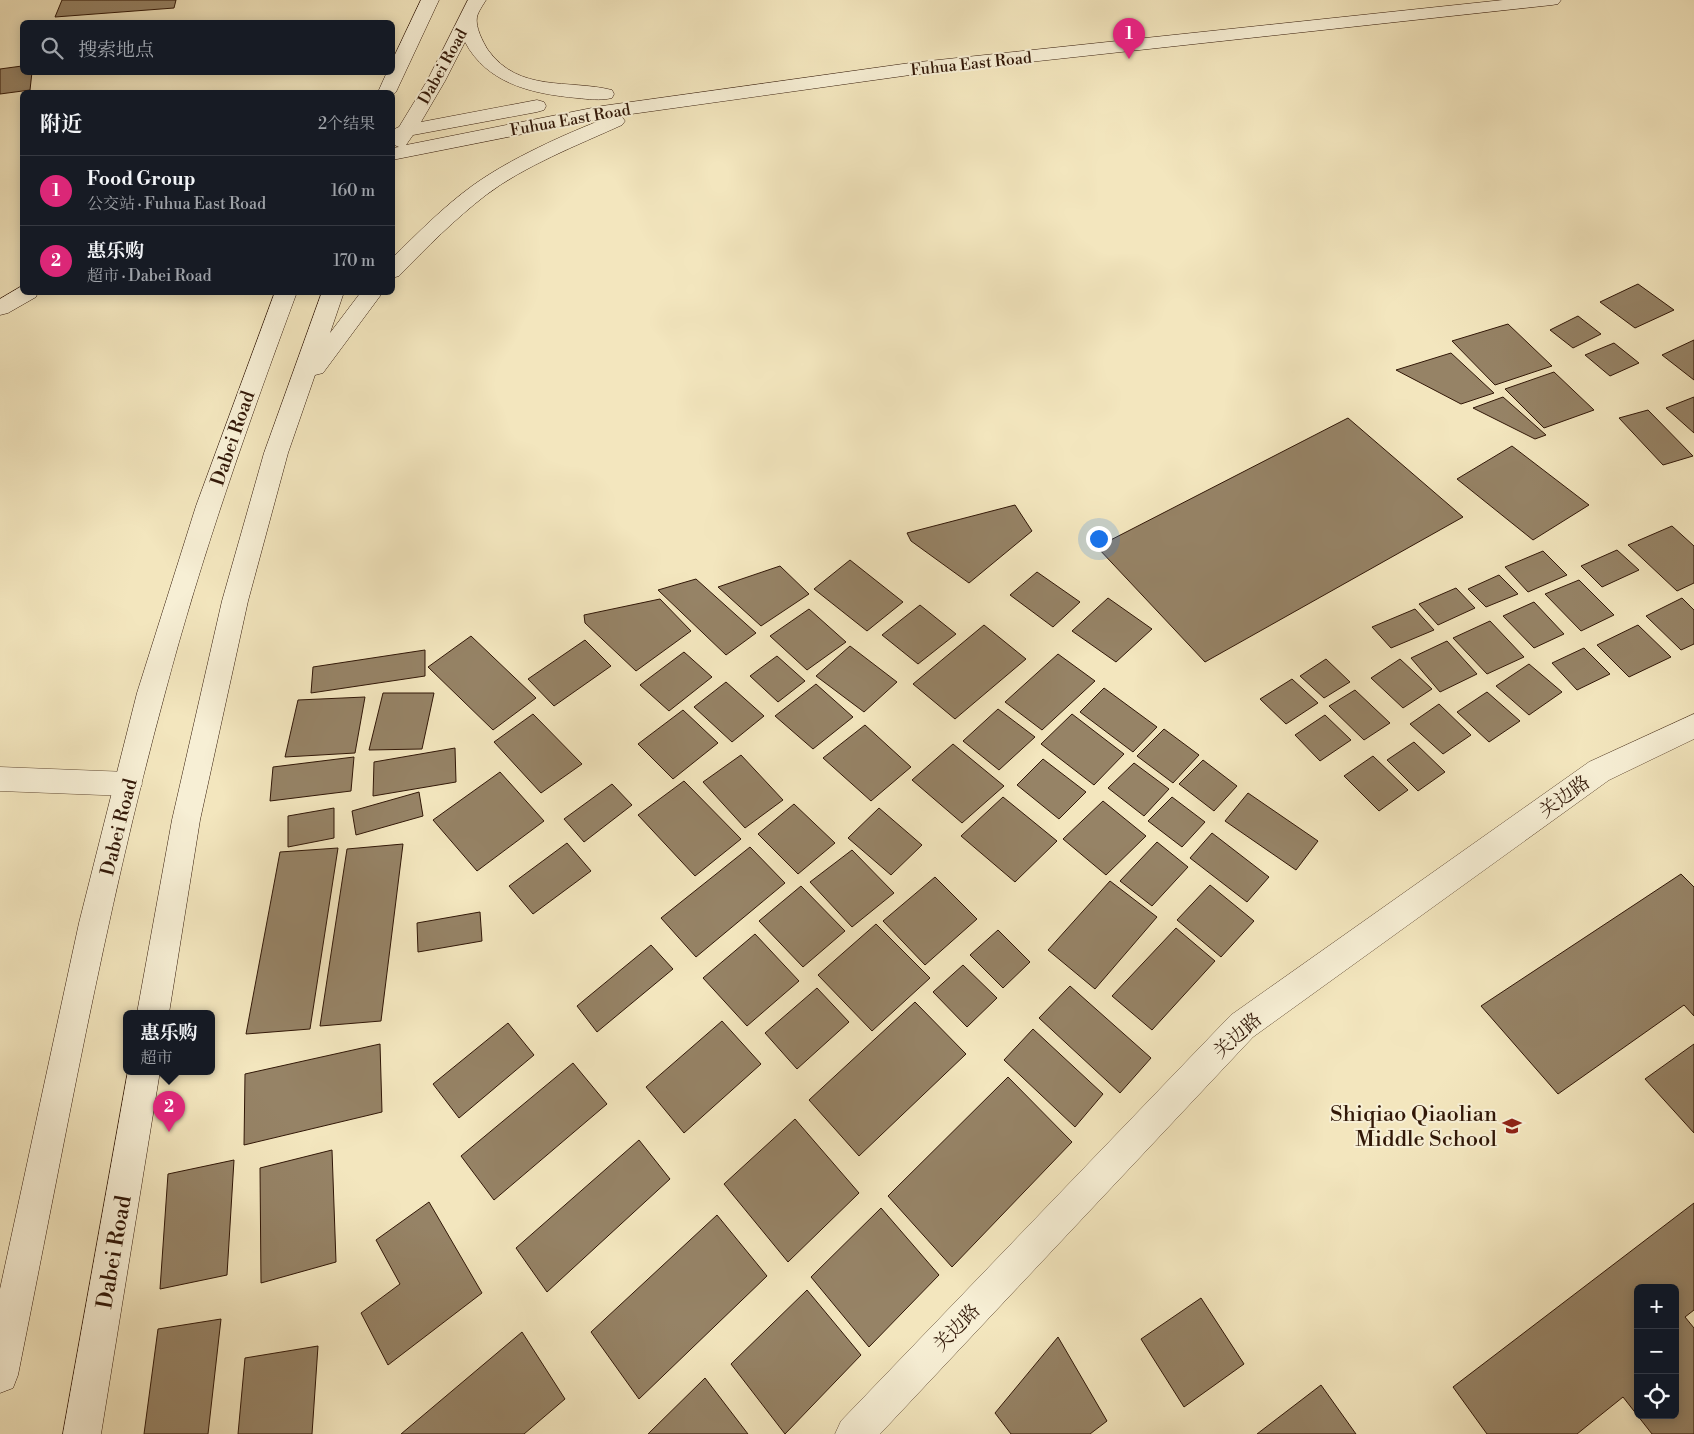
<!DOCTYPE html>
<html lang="zh">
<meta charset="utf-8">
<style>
:root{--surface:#171b24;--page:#242831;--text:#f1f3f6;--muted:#9ea1a6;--line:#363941;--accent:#db2777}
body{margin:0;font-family:"Libre Bodoni","Noto Serif SC",serif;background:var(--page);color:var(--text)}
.controls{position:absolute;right:15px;bottom:15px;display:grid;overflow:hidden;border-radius:8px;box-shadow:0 2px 12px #0003}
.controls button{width:45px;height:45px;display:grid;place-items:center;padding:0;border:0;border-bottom:1px solid var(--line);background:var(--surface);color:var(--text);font:25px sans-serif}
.you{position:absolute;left:1098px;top:538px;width:18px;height:18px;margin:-12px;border:4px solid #fff;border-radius:50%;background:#1a73e8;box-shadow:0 0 0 8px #1a73e833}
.badge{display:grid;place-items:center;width:32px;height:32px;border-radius:50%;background:var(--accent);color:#fff;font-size:16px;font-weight:700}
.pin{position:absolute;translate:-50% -41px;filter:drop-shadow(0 1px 2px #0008)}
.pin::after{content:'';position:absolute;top:26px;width:18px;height:15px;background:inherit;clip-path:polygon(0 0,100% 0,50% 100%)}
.popup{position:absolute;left:123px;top:1010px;width:92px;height:65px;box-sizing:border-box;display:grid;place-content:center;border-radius:8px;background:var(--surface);filter:drop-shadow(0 1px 4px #0005);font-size:16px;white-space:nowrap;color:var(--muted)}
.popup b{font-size:19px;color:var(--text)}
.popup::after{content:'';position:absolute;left:50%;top:100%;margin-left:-10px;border:10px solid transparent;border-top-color:var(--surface)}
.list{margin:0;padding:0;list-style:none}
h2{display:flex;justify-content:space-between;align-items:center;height:65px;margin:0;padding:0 20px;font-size:21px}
h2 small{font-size:16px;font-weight:400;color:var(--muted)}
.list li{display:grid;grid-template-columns:32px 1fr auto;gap:15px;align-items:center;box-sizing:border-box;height:70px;padding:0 20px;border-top:1px solid var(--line)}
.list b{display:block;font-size:19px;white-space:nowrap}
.list p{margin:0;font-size:16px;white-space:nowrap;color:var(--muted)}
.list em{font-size:16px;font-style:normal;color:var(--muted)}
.icon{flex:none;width:28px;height:28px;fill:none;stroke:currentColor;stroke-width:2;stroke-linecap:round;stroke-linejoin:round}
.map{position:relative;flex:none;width:1694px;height:1434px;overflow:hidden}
.search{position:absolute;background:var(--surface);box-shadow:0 2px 12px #0003;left:20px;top:20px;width:375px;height:55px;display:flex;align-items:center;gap:12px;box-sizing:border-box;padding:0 18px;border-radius:8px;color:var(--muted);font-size:19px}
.panel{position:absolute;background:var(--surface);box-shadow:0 2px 12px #0003;left:20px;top:90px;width:375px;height:205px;border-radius:8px}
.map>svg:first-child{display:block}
.building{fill:#968366;stroke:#311707;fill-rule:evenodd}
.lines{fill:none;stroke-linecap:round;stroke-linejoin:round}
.tertiary-casing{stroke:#624b35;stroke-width:1}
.secondary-casing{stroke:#311707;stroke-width:1}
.tertiary{fill:#f7efd5;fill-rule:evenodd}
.secondary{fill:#f7efd5;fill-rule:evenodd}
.labels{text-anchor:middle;stroke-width:4;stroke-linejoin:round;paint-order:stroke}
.far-street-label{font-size:16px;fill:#311707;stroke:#f7efd5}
.street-label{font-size:19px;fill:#311707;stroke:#f7efd5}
.near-poi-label{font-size:22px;fill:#311707;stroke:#f7efd5;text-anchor:end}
.near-street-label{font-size:22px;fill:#311707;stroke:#f7efd5}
</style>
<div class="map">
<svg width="1694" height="1434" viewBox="0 0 1694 1434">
<rect width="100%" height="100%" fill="#f3e6be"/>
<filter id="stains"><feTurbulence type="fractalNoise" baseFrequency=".004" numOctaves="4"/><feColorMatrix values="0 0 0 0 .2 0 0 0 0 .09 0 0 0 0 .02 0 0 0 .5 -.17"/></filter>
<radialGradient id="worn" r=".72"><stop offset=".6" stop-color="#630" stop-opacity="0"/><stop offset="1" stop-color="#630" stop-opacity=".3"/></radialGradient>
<g class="building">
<polygon points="62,0 176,0 174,8 55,17"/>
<polygon points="22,66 22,72 32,72 30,90 0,94 0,69"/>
<polygon points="1638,284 1674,310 1635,328 1600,302"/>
<polygon points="1578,316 1601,334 1573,348 1550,330"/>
<polygon points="1508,324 1552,366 1495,385 1452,341"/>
<polygon points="1694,340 1694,380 1662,355"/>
<polygon points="1614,343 1639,363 1610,376 1585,355"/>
<polygon points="1451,353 1494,393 1461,404 1396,370"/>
<polygon points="1554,372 1594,410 1544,428 1505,389"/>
<polygon points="1503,397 1546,435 1535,439 1473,408"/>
<polygon points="1694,397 1694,433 1666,408"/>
<polygon points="1648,410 1693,456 1663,465 1619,418"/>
<polygon points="1348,418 1463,517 1205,662 1097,547"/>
<polygon points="1512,446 1589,505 1533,540 1457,479"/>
<polygon points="1015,505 1032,531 969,583 911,541 907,533"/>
<polygon points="1672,526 1694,546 1694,583 1677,591 1628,545"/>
<polygon points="1617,550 1639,570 1602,587 1581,566"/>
<polygon points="1543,551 1567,575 1528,592 1505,567"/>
<polygon points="850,560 903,602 867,631 814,589"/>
<polygon points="780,566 809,594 761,626 718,587"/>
<polygon points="1037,572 1080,602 1053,627 1010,595"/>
<polygon points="1499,575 1518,594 1486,607 1468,589"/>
<polygon points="696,579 756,633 726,655 658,590"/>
<polygon points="1579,580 1614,615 1581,631 1545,594"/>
<polygon points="1456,588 1475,608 1438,625 1419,604"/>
<polygon points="1108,598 1152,629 1116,662 1072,631"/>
<polygon points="1682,598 1694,610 1694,644 1681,650 1646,616"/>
<polygon points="660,599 691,631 636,671 585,623 584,615"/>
<polygon points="1534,602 1564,634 1534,648 1503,616"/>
<polygon points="920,605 956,634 918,664 882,635"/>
<polygon points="809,609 846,642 807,670 770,636"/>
<polygon points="1415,609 1434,630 1391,648 1372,627"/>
<polygon points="1490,621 1524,657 1487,674 1453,638"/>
<polygon points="984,625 1026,659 955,719 913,684"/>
<polygon points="1638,625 1671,657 1629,677 1597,645"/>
<polygon points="471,636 536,698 493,730 428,667"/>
<polygon points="585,640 611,666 554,706 528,679"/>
<polygon points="1447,641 1477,674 1440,692 1411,658"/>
<polygon points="850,646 897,682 864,712 816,676"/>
<polygon points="1584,648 1610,674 1577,690 1552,663"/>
<polygon points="425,650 425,676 311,693 313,667"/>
<polygon points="684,652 712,677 669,711 640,685"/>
<polygon points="1058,654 1095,681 1042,730 1005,702"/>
<polygon points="777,656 805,681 778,702 750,676"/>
<polygon points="1326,659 1350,682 1324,698 1300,676"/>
<polygon points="1400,659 1432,689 1403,708 1371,678"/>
<polygon points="1529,664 1562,692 1529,715 1496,686"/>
<polygon points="1292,679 1318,703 1286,724 1260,699"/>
<polygon points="726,682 764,716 732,742 694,707"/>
<polygon points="816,684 853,717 813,749 775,716"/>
<polygon points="1104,688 1157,727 1133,752 1080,712"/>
<polygon points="1355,690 1390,723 1364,740 1329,706"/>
<polygon points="1487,692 1520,721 1489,742 1457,712"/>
<polygon points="383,693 434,693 422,749 369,750"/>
<polygon points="365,697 355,753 285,757 298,700"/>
<polygon points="1439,704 1471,735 1443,754 1410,724"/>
<polygon points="998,709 1035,737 999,770 963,741"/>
<polygon points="683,710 718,743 673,779 638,744"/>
<polygon points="533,714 582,764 541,793 494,742"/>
<polygon points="1072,714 1124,754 1094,785 1041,744"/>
<polygon points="1325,715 1351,740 1320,761 1295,735"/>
<polygon points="865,725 911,767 871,801 823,758"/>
<polygon points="1164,729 1199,755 1173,783 1137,756"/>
<polygon points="1414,742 1445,772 1418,791 1387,760"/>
<polygon points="953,744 1004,786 962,823 912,780"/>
<polygon points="455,748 456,782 373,796 374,762"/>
<polygon points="741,755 783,800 745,828 703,782"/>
<polygon points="1373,756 1408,790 1379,811 1344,776"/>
<polygon points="354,757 351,791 270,801 273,767"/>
<polygon points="1043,759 1086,792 1059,819 1017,785"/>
<polygon points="1203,760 1237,786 1214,811 1179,784"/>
<polygon points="1134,763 1169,789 1144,816 1108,788"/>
<polygon points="500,772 544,821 477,871 433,820"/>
<polygon points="684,781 741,839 695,876 638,815"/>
<polygon points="612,784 632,805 584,842 564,819"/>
<polygon points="419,792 423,816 356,835 352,811"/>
<polygon points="1248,793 1318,841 1296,870 1225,821"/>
<polygon points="1003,797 1057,841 1015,882 961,836"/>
<polygon points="1172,797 1205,822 1182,847 1148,821"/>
<polygon points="1103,801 1146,836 1106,875 1063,839"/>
<polygon points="794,804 835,843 798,874 758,834"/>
<polygon points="334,808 334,838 288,847 288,816"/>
<polygon points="879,808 922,845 891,875 848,838"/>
<polygon points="1212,833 1269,877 1247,902 1190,858"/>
<polygon points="1157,842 1188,867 1152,906 1120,881"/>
<polygon points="567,843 591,871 533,914 509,886"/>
<polygon points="403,844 381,1021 320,1026 347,849"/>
<polygon points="750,847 785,883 696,957 661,918"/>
<polygon points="338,848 310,1029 246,1034 280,852"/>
<polygon points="852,850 894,893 852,927 810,882"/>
<polygon points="1681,874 1694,887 1694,1016 1684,1005 1558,1094 1481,1006"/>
<polygon points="935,877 977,919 925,965 883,921"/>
<polygon points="1110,881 1157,917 1095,989 1048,950"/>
<polygon points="1210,885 1254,921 1221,957 1177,920"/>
<polygon points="801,886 845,931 803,967 759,921"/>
<polygon points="480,912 482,941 418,952 417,923"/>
<polygon points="876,924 930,978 872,1031 818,975"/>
<polygon points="1176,928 1215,961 1152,1030 1112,996"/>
<polygon points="998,930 1030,962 1003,988 970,955"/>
<polygon points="755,934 799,981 747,1026 703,978"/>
<polygon points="651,945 673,969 597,1032 577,1006"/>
<polygon points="963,965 997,998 967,1027 933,992"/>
<polygon points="1070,986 1151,1058 1120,1093 1039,1018"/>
<polygon points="817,988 849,1022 797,1069 765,1033"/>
<polygon points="915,1002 966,1054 859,1156 809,1100"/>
<polygon points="722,1021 761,1064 684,1133 646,1087"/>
<polygon points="508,1023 534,1055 459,1118 433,1084"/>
<polygon points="1033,1029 1103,1094 1075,1127 1004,1060"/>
<polygon points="380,1044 382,1112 244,1145 245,1074"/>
<polygon points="1694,1044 1694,1133 1645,1079"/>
<polygon points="573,1063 607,1104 494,1200 461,1156"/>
<polygon points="1008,1077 1072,1142 952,1267 888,1196"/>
<polygon points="795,1119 859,1193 788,1262 724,1184"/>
<polygon points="639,1140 670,1179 547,1292 516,1248"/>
<polygon points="332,1150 336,1262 261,1283 260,1168"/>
<polygon points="234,1160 227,1275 160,1289 168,1174"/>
<polygon points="429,1202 482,1293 388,1365 361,1313 400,1284 376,1240"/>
<path d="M1694 1203V1310L1685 1317 1694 1328V1434H1652L1623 1397 1577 1434H1487L1453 1387ZM1638 1288H1675V1415H1638Z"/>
<polygon points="881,1208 939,1275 869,1347 811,1277"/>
<polygon points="717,1215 767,1276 639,1399 591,1332"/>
<polygon points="807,1290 861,1355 785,1434 731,1364"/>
<polygon points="1201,1298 1244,1364 1184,1407 1141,1339"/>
<polygon points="221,1319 208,1434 144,1434 158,1329"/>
<polygon points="522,1332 565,1399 524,1434 401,1434"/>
<polygon points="1058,1337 1107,1421 1090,1434 1011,1434 995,1413"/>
<polygon points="318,1346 312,1434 238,1434 245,1358"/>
<polygon points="705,1378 748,1434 648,1434"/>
<polygon points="1321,1385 1356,1434 1257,1434"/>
</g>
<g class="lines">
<g class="tertiary-casing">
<g id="tertiary">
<polygon points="1694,714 1694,739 1609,780 1253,1037 880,1434 835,1434 841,1421 1231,1015 1589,762"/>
<polygon points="0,767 128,772 138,775 142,784 138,793 128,796 0,791"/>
</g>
</g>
<g class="secondary-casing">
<g id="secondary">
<polygon points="421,0 439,0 396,92 392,96 392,92 378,92 387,72 392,72 392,61"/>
<path d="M468 0H486C483 5 478 12 477 17 475 27 483 42 488 50 519 93 568 79 612 90L614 94 612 98C600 101 588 99 577 98 533 94 487 84 465 42L445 81 421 122 537 100 544 102 546 106 544 110 537 112 413 135 406 145 602 106 910 63 1503 0H1561L1558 4 1552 5 910 75 617 116 622 117 625 121 622 125C578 145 524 166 486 195 455 219 427 247 399 276L392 278V258C418 233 443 207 472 186 509 159 567 133 609 117L392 160V148L399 147 392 144V130L399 127 427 81Z"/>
<polygon points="22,286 22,292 38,292 36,297 8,313 0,315 0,299"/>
<path d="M275 292H297C248 424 201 557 165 693 104 917 64 1147 18 1375L13 1388 0 1393V1289L79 923 137 693 196 506Z"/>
<polygon points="322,292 344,292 330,333 361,292 383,292 323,373 315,375 288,453 248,601 200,820 169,1013 137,1013 172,820 222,601 264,453"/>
<polygon points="128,1071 160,1071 101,1434 63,1434"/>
</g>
</g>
<use href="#tertiary" class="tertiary"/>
<use href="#secondary" class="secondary"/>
</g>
<defs>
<g id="school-bare" transform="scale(1.5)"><path d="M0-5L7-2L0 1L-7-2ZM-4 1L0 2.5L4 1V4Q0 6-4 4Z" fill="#8f2418" stroke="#f7efd5" stroke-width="2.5" paint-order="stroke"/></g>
</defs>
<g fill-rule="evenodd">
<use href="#school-bare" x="1512" y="1126"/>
</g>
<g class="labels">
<g class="far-street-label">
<text transform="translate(971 63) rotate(-6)" y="6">Fuhua East Road</text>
<text transform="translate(442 66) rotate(-61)" y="6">Dabei Road</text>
<text transform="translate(570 119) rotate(-10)" y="6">Fuhua East Road</text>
</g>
<g class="street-label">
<text transform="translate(232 438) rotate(-71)" y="7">Dabei Road</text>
<text transform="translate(1564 796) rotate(-36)" y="7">关边路</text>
<text transform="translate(118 827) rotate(-76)" y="7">Dabei Road</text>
<text transform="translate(1237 1035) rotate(-42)" y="7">关边路</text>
<text transform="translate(956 1327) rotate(-46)" y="7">关边路</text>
</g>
<g class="near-poi-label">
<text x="1497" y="1121">Shiqiao Qiaolian<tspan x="1497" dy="25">Middle School</tspan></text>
</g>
<g class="near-street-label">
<text transform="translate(113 1252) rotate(-80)" y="8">Dabei Road</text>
</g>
</g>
<rect width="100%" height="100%" filter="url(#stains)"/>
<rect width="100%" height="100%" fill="url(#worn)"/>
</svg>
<div class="controls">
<button>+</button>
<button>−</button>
<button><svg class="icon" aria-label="locate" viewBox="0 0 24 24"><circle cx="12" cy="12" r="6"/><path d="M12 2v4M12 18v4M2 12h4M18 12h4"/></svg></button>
</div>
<div class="you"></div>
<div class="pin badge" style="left:1129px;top:59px">1</div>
<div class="pin badge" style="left:169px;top:1132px">2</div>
<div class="popup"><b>惠乐购</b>超市</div>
<div class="search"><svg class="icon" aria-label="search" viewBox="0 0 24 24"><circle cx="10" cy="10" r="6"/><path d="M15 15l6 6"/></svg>搜索地点</div>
<section class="panel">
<h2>附近<small>2个结果</small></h2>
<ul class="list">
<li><span class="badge">1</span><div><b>Food Group</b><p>公交站 · Fuhua East Road</p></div><em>160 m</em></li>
<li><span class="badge">2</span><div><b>惠乐购</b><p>超市 · Dabei Road</p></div><em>170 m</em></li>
</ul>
</section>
</div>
